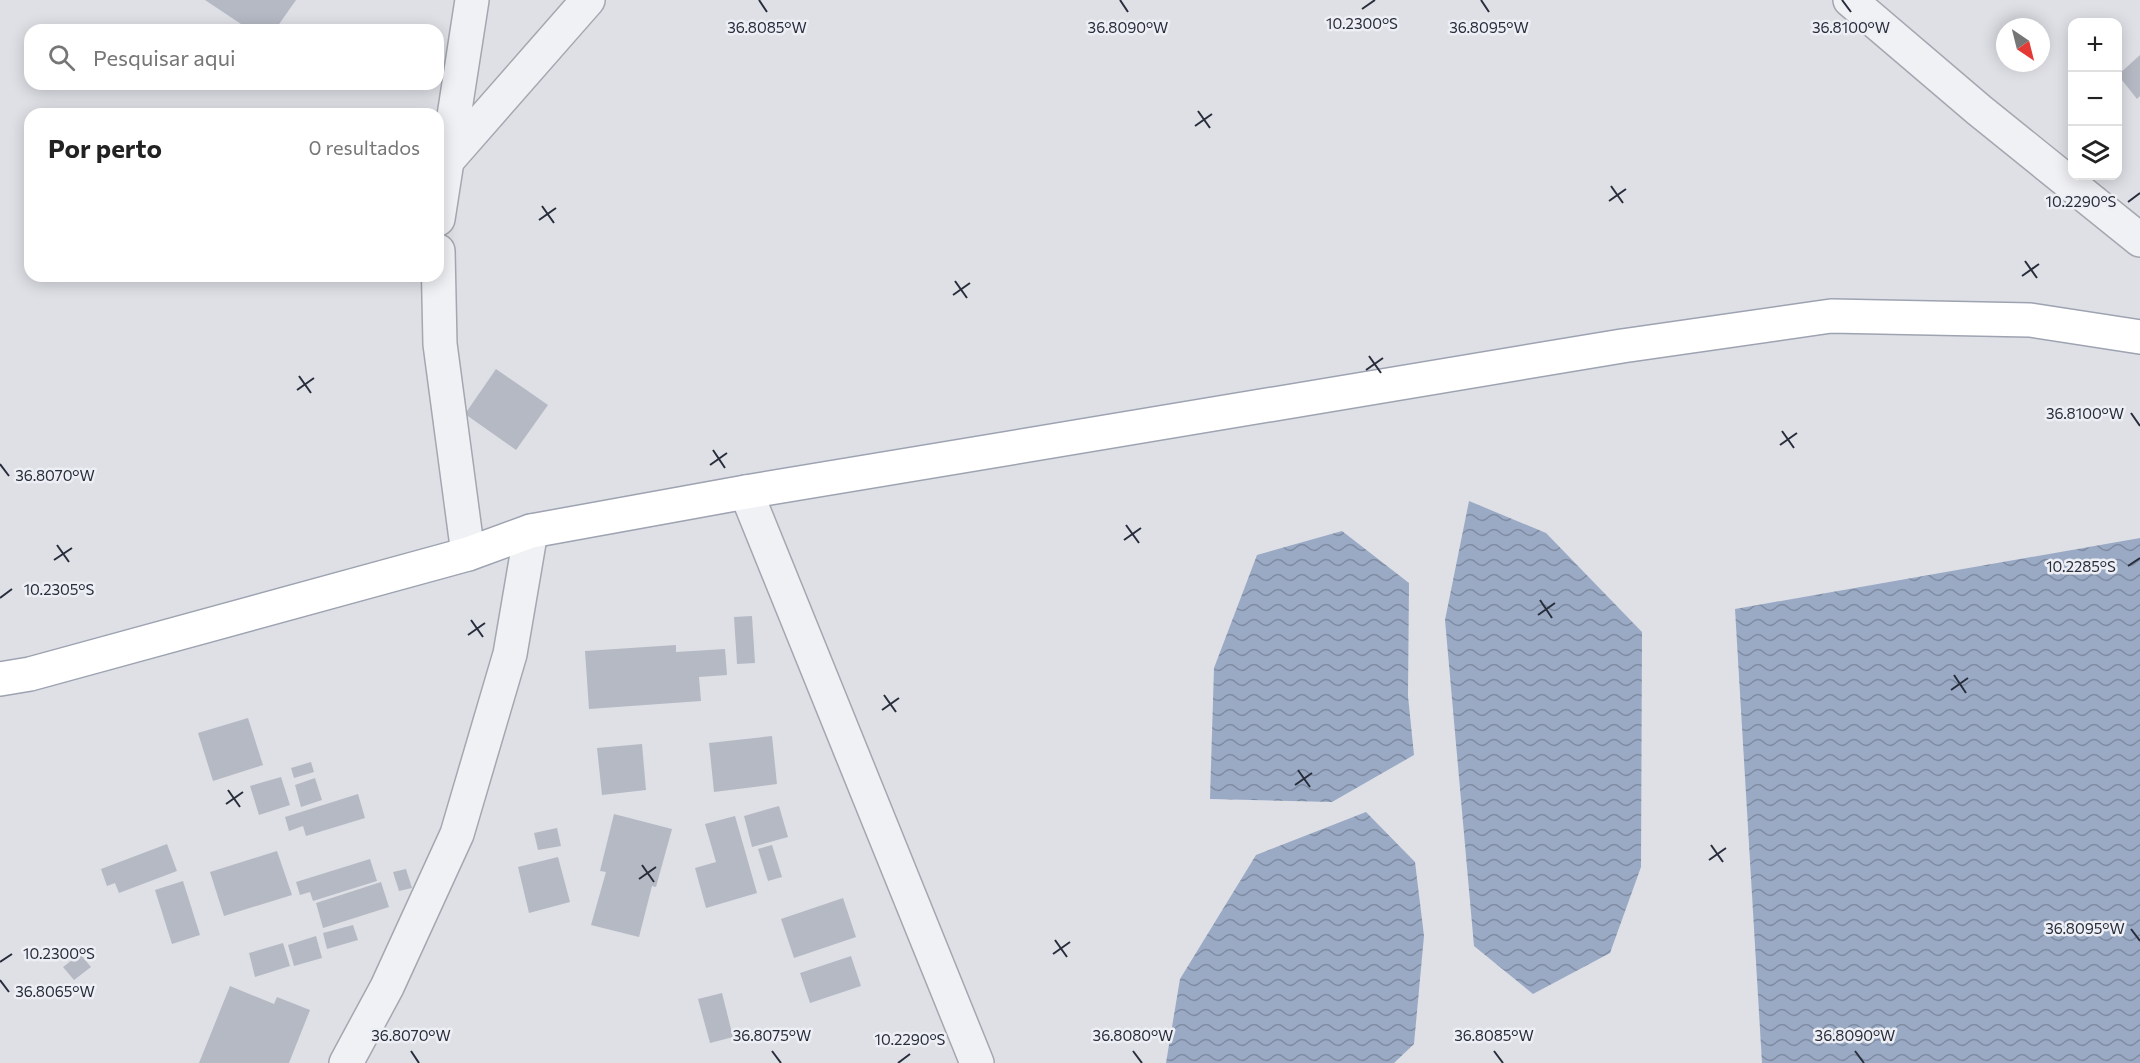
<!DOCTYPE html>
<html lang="pt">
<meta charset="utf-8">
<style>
:root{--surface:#fff;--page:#f2f2f2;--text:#222;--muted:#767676;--line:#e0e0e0}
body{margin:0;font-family:Commissioner,sans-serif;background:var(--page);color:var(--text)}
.controls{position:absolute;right:18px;top:18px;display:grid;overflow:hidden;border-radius:12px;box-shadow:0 3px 15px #0003}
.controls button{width:54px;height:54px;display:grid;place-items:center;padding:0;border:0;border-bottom:2px solid var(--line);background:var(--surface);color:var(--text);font:30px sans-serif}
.compass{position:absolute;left:1996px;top:18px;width:54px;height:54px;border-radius:50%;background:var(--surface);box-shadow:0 3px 15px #0003;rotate:145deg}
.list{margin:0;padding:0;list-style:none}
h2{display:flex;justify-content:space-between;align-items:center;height:78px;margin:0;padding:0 24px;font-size:26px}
h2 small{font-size:20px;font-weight:400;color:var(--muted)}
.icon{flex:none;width:33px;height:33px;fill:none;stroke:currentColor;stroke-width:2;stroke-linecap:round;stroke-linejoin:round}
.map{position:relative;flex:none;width:2140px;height:1063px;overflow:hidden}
.search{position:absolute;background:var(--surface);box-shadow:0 3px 15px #0003;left:24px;top:24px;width:420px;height:66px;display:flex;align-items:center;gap:15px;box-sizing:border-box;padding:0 21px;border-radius:18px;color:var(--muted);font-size:22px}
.panel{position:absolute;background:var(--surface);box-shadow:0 3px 15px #0003;left:24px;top:108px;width:420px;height:174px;border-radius:18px}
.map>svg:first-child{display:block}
.water{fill:url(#water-waves)}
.building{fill:#b5b9c3}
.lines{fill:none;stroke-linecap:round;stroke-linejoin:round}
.minor-casing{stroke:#a4a7b0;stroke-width:36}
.major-casing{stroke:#9ea3b1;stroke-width:36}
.minor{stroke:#f0f1f5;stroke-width:33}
.major{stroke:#fff;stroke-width:33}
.ticks{fill:none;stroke:#282d3c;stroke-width:2}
.ticks-label{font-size:15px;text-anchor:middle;fill:#282d3c;stroke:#edeff4;stroke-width:5;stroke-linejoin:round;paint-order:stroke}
</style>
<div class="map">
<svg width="2140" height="1063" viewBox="0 0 2140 1063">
<defs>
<pattern id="water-waves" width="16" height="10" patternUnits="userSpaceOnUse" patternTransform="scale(1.5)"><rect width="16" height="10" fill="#9aaac5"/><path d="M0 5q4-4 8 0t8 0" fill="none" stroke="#7e8ba1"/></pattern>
</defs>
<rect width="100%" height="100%" fill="#dee0e6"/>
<g class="water">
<polygon points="1469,501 1546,533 1642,632 1641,867 1610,953 1533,994 1474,946 1445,620"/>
<polygon points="1342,531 1409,583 1408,696 1414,755 1332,802 1210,799 1214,668 1257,555"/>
<polygon points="2140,538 2140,1063 1762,1063 1735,609"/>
<polygon points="1366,812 1415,862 1424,936 1414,1044 1394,1063 1166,1063 1180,979 1256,855"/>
</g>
<g class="building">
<polygon points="205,0 296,0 275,30 250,30"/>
<polygon points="2140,55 2140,96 2137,99 2118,75"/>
<polygon points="496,369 548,405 516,450 465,414"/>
<polygon points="752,616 755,663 737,664 734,617"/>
<polygon points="676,645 676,652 725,649 727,675 699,677 701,701 589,709 585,651"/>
<polygon points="248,718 263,765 213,781 198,733"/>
<polygon points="772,736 777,784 714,792 709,743"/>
<polygon points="642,744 646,790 602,795 597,748"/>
<polygon points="311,762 314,772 294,778 291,768"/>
<polygon points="281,777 290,805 259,815 250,786"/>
<polygon points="315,778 322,800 301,807 295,785"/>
<polygon points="358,794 365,818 306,836 303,826 289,831 285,817"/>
<polygon points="779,806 788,837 752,847 744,816"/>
<polygon points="614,814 672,829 656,887 652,886 639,937 591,925 606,872 600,871"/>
<polygon points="735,816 757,893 706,908 695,868 716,862 705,824"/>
<polygon points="557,828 561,846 538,850 534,833"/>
<polygon points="167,844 177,871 119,893 115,883 107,886 101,869"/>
<polygon points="772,845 782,877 768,881 758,849"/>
<polygon points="277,851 292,895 224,916 210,872"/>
<polygon points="558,857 570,902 529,913 518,867"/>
<polygon points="370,859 377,881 313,901 310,892 300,895 296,882"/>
<polygon points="406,869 412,888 399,891 393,872"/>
<polygon points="183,881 200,935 172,944 155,890"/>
<polygon points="381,882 389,907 323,928 316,903"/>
<polygon points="843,898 856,937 794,958 781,919"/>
<polygon points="353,925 358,940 327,949 323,933"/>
<polygon points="316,936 322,958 294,966 288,945"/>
<polygon points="283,943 290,966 255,977 249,953"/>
<polygon points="80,954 91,967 74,980 63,967"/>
<polygon points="851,956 861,986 810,1003 800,973"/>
<polygon points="230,986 274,1004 277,997 310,1010 289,1063 199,1063"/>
<polygon points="722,993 733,1037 710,1043 698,999"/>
</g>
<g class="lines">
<g class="minor-casing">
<g id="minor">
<polyline points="1850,0 1979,110 2140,240"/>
<polyline points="446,162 588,0"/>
<polyline points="438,219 472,0"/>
<polyline points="438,251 440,344 468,554"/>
<polyline points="746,492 977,1063"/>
<polyline points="346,1063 387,987 457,834 510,654 531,531"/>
</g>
</g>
<g class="major-casing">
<polyline id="major" points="0,679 30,674 468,554 531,531 746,492 1622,346 1831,316 2030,320 2140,337"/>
</g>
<use href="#minor" class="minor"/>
<use href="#major" class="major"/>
</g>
<path class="ticks" d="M759 0 767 12M1120 0 1128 12M1481 0 1489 12M1842 0 1851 12M1362 9 1375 0M1198 111 1210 128M1195 126 1212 114M1611 186 1623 203M1609 201 1626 189M2128 202 2140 193M542 206 554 223M539 220 556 208M2025 261 2037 278M2022 276 2039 264M955 281 967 298M953 295 970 283M1369 356 1381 373M1366 370 1383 358M299 376 311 393M297 390 314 378M2131 413 2140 426M1782 431 1794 448M1780 445 1797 433M713 450 725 468M0 464 9 476M710 465 727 453M1126 525 1139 543M1124 540 1141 528M57 545 69 562M54 560 72 548M2128 566 2140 558M0 598 12 589M1540 600 1552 618M1538 615 1555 603M471 620 483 637M468 635 485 623M1954 675 1966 693M1951 690 1968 678M884 695 896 712M882 710 899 698M1298 770 1310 787M1295 785 1312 773M228 790 240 807M226 804 243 792M1711 845 1723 862M1709 860 1726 848M642 865 654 882M639 879 656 867M2131 929 2140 941M1055 940 1067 957M1053 954 1070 942M0 962 12 954M0 980 9 992M411 1051 419 1063M772 1051 781 1063M1133 1051 1142 1063M1494 1051 1503 1063M1855 1051 1864 1063M898 1063 910 1054"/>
<g class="ticks-label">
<text x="1362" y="29">10.2300°S</text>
<text x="767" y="33">36.8085°W</text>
<text x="1489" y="33">36.8095°W</text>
<text x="1851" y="33">36.8100°W</text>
<text x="1128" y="33">36.8090°W</text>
<text x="2081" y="207">10.2290°S</text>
<text x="2085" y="419">36.8100°W</text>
<text x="55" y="481">36.8070°W</text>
<text x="2081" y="572">10.2285°S</text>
<text x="59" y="595">10.2305°S</text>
<text x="2085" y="934">36.8095°W</text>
<text x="59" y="959">10.2300°S</text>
<text x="55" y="997">36.8065°W</text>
<text x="411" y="1041">36.8070°W</text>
<text x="772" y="1041">36.8075°W</text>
<text x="1133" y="1041">36.8080°W</text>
<text x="1494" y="1041">36.8085°W</text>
<text x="1855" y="1041">36.8090°W</text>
<text x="910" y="1045">10.2290°S</text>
</g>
</svg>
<div class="controls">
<button>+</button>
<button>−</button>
<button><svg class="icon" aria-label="layers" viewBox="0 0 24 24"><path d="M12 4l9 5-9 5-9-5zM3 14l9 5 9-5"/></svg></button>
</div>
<svg class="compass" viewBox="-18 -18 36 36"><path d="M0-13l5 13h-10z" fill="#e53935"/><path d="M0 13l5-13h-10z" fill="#767676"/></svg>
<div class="search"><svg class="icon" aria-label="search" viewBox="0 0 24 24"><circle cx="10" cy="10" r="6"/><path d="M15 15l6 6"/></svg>Pesquisar aqui</div>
<section class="panel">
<h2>Por perto<small>0 resultados</small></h2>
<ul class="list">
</ul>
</section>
</div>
